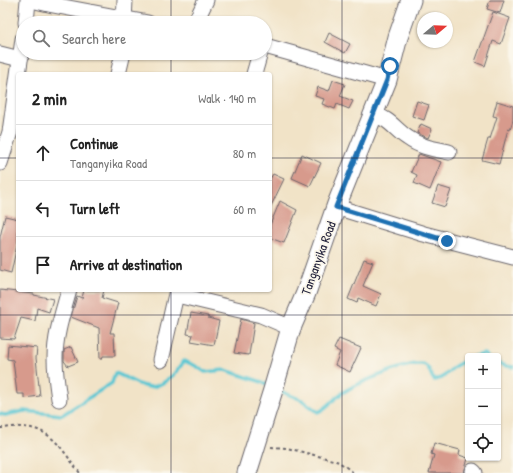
<!DOCTYPE html>
<meta charset="utf-8">
<style>
:root{--surface:#fff;--page:#f2f2f2;--text:#222;--muted:#767676;--line:#e0e0e0}
body{margin:0;font-family:"Patrick Hand",sans-serif;background:var(--page);color:var(--text)}
.controls{position:absolute;right:12px;bottom:12px;display:grid;overflow:hidden;border-radius:4px;box-shadow:0 1px 3px #0004}
.controls button{width:36px;height:36px;display:grid;place-items:center;padding:0;border:0;border-bottom:1px solid var(--line);background:var(--surface);color:var(--text);font:20px sans-serif}
.compass{position:absolute;left:417px;top:12px;width:36px;height:36px;border-radius:50%;background:var(--surface);box-shadow:0 1px 3px #0004;rotate:71deg}
.stop{position:absolute;width:12px;height:12px;margin:-9px;border:3px solid #1f6fb2;border-radius:50%;background:#fff}
.stop.end{background:#1f6fb2;border-color:#fff;box-shadow:0 1px 4px #0008}
.list{margin:0;padding:0;list-style:none}
h2{display:flex;justify-content:space-between;align-items:center;height:52px;margin:0;padding:0 16px;font-size:17px}
h2 small{font-size:13px;font-weight:400;color:var(--muted)}
.list li{display:grid;grid-template-columns:26px 1fr auto;gap:12px;align-items:center;box-sizing:border-box;height:56px;padding:0 16px;border-top:1px solid var(--line)}
.list b{display:block;font-size:15px;white-space:nowrap}
.list p{margin:0;font-size:13px;white-space:nowrap;color:var(--muted)}
.list em{font-size:13px;font-style:normal;color:var(--muted)}
.icon{flex:none;width:22px;height:22px;fill:none;stroke:currentColor;stroke-width:2;stroke-linecap:round;stroke-linejoin:round}
.map{position:relative;flex:none;width:513px;height:473px;overflow:hidden}
.search{position:absolute;background:var(--surface);box-shadow:0 1px 3px #0004;left:16px;top:16px;width:256px;height:44px;display:flex;align-items:center;gap:10px;box-sizing:border-box;padding:0 14px;border-radius:22px;color:var(--muted);font-size:15px}
.panel{position:absolute;background:var(--surface);box-shadow:0 1px 3px #0004;left:16px;top:72px;width:256px;height:220px;border-radius:4px}
.map>svg:first-child{display:block}
.lines{fill:none;stroke-linecap:round;stroke-linejoin:round}
.stream{stroke:#5bc7d3;stroke-width:3.5}
.building{fill:#d79a8c}
.minor-casing{stroke:#6a666c;stroke-width:17}
.tertiary-casing{stroke:#6a666c;stroke-width:21}
.path{stroke:#6a666c;stroke-width:2;stroke-dasharray:3 3;stroke-linecap:butt}
.minor{stroke:#fff;stroke-width:15}
.tertiary{stroke:#fff;stroke-width:19}
.route{stroke:#1f6fb2;stroke-width:5}
.grid{fill:none;stroke:#22223b;stroke-width:1;stroke-opacity:0.55}
.labels{text-anchor:middle;stroke-width:3.5;stroke-linejoin:round;paint-order:stroke}
.street-label{font-size:13px;fill:#22223b;stroke:#fbf7ec}
</style>
<div class="map">
<svg width="513" height="473" viewBox="0 0 513 473">
<rect width="100%" height="100%" fill="#fbf7ec"/>
<filter id="ink" filterUnits="userSpaceOnUse"><feTurbulence type="fractalNoise" baseFrequency=".025" numOctaves="2"/><feDisplacementMap in="SourceGraphic" scale="8" xChannelSelector="R" yChannelSelector="G"/><feConvolveMatrix kernelMatrix="1 2 1 2 8 2 1 2 1" color-interpolation-filters="sRGB"/></filter>
<filter id="wash" filterUnits="userSpaceOnUse"><feTurbulence type="fractalNoise" baseFrequency=".012" numOctaves="4" result="noise"/><feDisplacementMap in="SourceGraphic" scale="16" xChannelSelector="R" yChannelSelector="G"/><feGaussianBlur stdDeviation="0.9" result="paint"/><feColorMatrix in="noise" values="0 0 0 0 0 0 0 0 0 0 0 0 0 0 0 0 0 1.4 0 .05"/><feComposite in="paint" operator="in"/></filter>
<g filter="url(#wash)">
<rect width="100%" height="100%" fill="#f1e3c7"/>
<g class="lines">
<g class="stream">
<polyline points="475,356 485,354 487,356"/>
<polyline points="498,363 506,366 513,367"/>
<path d="M280 391 302 400 318 412C328 408 333 399 342 393 354 385 412 359 425 365 430 367 430 375 434 380L442 378 455 366 468 359"/>
<path d="M0 414 5 415 24 411 62 415 112 383 115 373C124 376 134 383 144 386 160 391 177 373 184 361L196 366 205 372 225 370 262 382 269 386"/>
</g>
</g>
<g id="blocks">
<g class="building">
<polygon points="490,0 504,0 500,13 487,9"/>
<polygon points="493,12 510,18 501,44 493,41 485,66 475,62"/>
<polygon points="329,33 350,44 345,53 325,42"/>
<polygon points="333,80 345,84 340,96 353,101 349,109 337,104 335,109 322,104 324,99 315,96 318,87 329,91"/>
<polygon points="417,101 429,105 424,120 412,116"/>
<polygon points="497,101 513,106 513,120 510,130 508,129 499,164 482,160 488,139 490,139 497,117 493,116"/>
<polygon points="421,124 432,129 428,138 417,133"/>
<polygon points="302,154 321,163 310,186 292,178"/>
<polygon points="419,154 441,162 430,190 414,183 417,175 411,172"/>
<polygon points="273,174 284,179 270,208 270,179"/>
<polygon points="438,186 451,190 445,207 432,203"/>
<polygon points="280,201 297,210 284,243 270,238 270,225"/>
<polygon points="5,216 18,219 18,241 11,273 0,270 0,237"/>
<polygon points="364,259 373,262 363,286 381,294 376,306 358,298 357,303 348,299"/>
<polygon points="0,290 34,294 34,295 53,299 49,312 37,308 35,321 21,318 14,339 0,338"/>
<polygon points="84,290 104,290 102,298 118,303 110,333 114,333 115,356 103,356 102,359 100,359 99,328 71,317 77,296 82,298"/>
<polygon points="191,313 208,316 208,318 219,321 214,345 191,341 193,335 187,334"/>
<polygon points="241,319 254,323 249,355 234,353"/>
<polygon points="339,339 361,348 350,372 335,365 340,352 334,349"/>
<polygon points="8,345 37,348 36,358 40,396 24,398 24,394 17,394 13,360 7,359"/>
<polygon points="71,347 78,362 68,366 64,361 64,350"/>
<polygon points="434,443 460,450 459,455 468,458 464,473 429,473 434,455 431,454"/>
</g>
</g>
</g>
<g filter="url(#ink)">
<use href="#blocks" fill-opacity="0" stroke="#6a666c" stroke-width="1"/>
<g class="lines">
<g class="minor-casing">
<g id="minor">
<polyline points="31,0 53,5 148,23"/>
<polyline points="26,23 28,0"/>
<polyline points="124,23 125,0"/>
<polyline points="195,23 206,0"/>
<polyline points="265,46 387,80"/>
<polyline points="0,54 20,59"/>
<polyline points="118,74 123,53"/>
<polyline points="254,74 260,53"/>
<path d="M373 115C390 118 394 129 408 138 420 147 434 149 449 152"/>
<polyline points="0,163 10,132 23,39"/>
<polyline points="336,207 424,234 513,257"/>
<polyline points="177,295 261,315 291,328"/>
<polyline points="161,360 177,290"/>
<path d="M59 399C57 385 55 372 55 358 55 335 63 312 69 290"/>
<polyline points="473,471 475,473"/>
</g>
</g>
<g class="tertiary-casing">
<polyline id="tertiary" points="247,473 273,390 291,328 306,293 337,204 387,80 398,37 411,0"/>
</g>
<g class="path">
<path d="M0 428C7 428 14 426 22 427 53 428 63 452 80 473"/>
<polyline points="271,447 287,448 333,460 339,462 354,473"/>
</g>
<use href="#minor" class="minor"/>
<use href="#tertiary" class="tertiary"/>
</g>
</g>
<g class="lines" filter="url(#ink)">
<polyline class="route" points="390,66 387,80 336,207 447,241"/>
</g>
<path class="grid" d="M171 0V23M342 0V473M171 53V74M0 158H18M270 158H513M171 290V473M0 315H513"/>
<g class="labels">
<g class="street-label">
<text transform="translate(318 258) rotate(-70)" y="5">Tanganyika Road</text>
</g>
</g>
</svg>
<div class="controls">
<button>+</button>
<button>−</button>
<button><svg class="icon" aria-label="locate" viewBox="0 0 24 24"><circle cx="12" cy="12" r="6"/><path d="M12 2v4M12 18v4M2 12h4M18 12h4"/></svg></button>
</div>
<svg class="compass" viewBox="-18 -18 36 36"><path d="M0-13l5 13h-10z" fill="#e53935"/><path d="M0 13l5-13h-10z" fill="#767676"/></svg>
<div class="stop" style="left:390px;top:66px"></div>
<div class="stop end" style="left:447px;top:241px"></div>
<div class="search"><svg class="icon" aria-label="search" viewBox="0 0 24 24"><circle cx="10" cy="10" r="6"/><path d="M15 15l6 6"/></svg>Search here</div>
<section class="panel">
<h2>2 min<small>Walk · 140 m</small></h2>
<ul class="list">
<li><svg class="icon" aria-label="ahead" viewBox="0 0 24 24"><path d="M12 20V5M6 11l6-6 6 6"/></svg><div><b>Continue</b><p>Tanganyika Road</p></div><em>80 m</em></li>
<li><svg class="icon" aria-label="left" viewBox="0 0 24 24"><path d="M17 20v-9H6M10 6l-5 5 5 5"/></svg><div><b>Turn left</b></div><em>60 m</em></li>
<li><svg class="icon" aria-label="arrive" viewBox="0 0 24 24"><path d="M6 21V4h12l-3 4 3 4H6"/></svg><div><b>Arrive at destination</b></div></li>
</ul>
</section>
</div>
